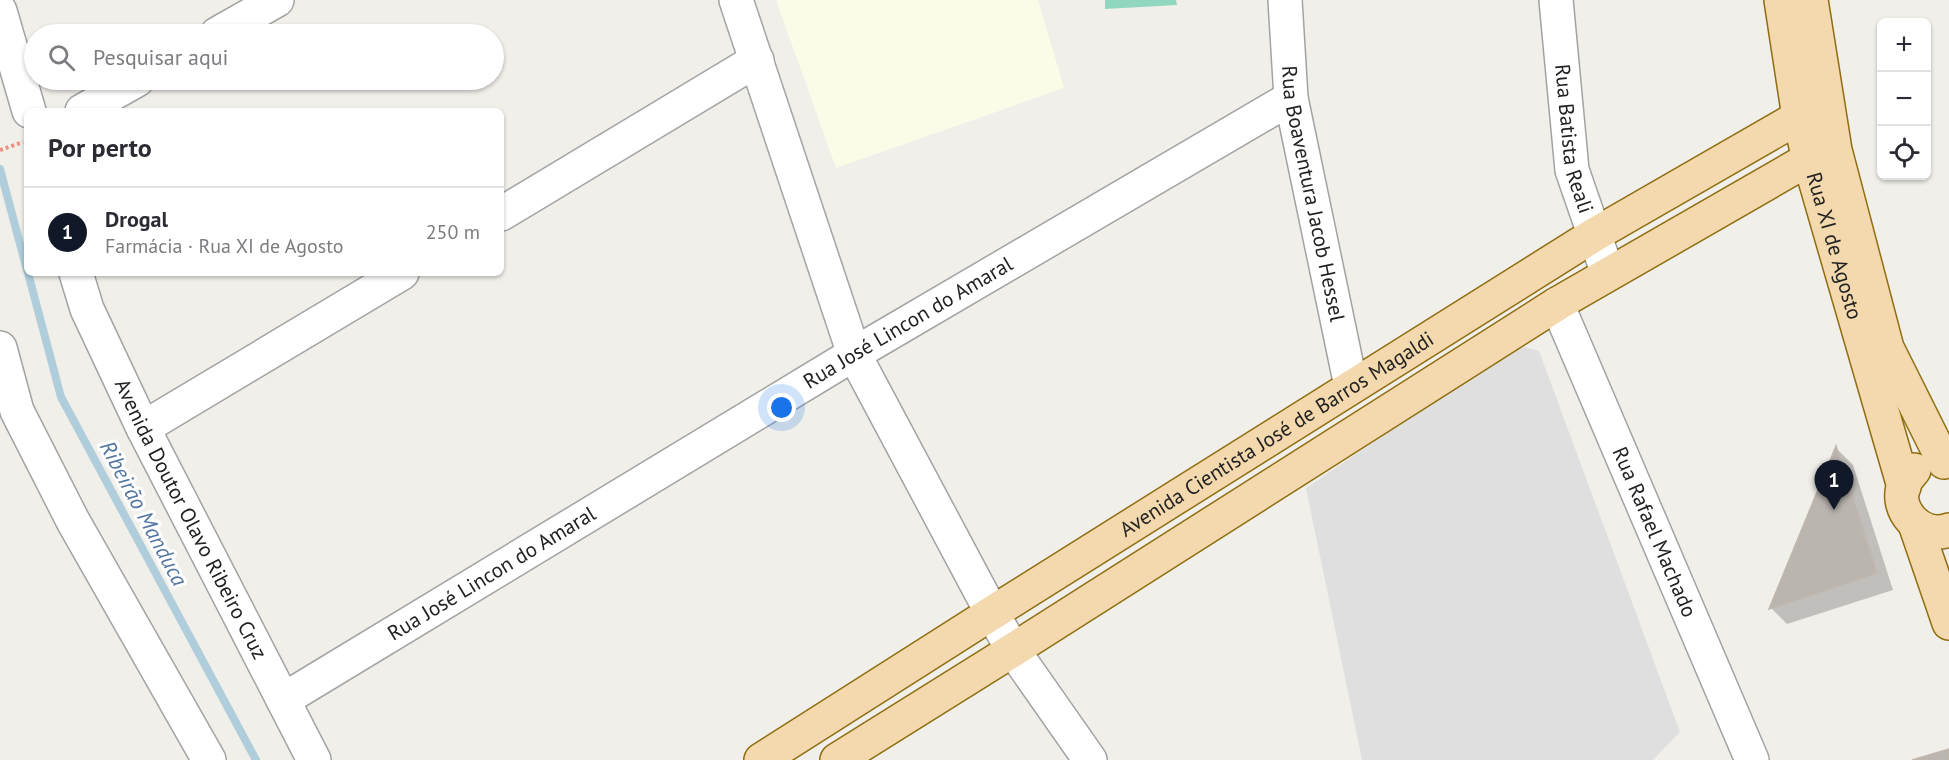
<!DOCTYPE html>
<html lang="pt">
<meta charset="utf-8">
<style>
:root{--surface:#fff;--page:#f2f2f3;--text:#2b2b33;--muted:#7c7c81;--line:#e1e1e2;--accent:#111827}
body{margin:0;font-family:"PT Sans",sans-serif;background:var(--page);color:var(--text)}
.controls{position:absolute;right:18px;top:18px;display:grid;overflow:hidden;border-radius:9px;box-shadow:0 2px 4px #0004}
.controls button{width:54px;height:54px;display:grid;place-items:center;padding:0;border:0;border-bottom:2px solid var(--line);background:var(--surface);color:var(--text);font:30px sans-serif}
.you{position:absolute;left:782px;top:408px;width:21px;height:21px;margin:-15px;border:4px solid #fff;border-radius:50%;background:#1a73e8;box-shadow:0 0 0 9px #1a73e833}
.badge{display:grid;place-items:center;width:39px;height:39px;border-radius:50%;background:var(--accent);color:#fff;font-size:20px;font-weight:700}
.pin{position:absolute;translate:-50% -50px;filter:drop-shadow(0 2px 3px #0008)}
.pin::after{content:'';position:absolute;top:32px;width:21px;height:18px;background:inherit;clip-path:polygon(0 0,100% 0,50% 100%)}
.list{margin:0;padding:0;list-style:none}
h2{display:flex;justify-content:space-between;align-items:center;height:78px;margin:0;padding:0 24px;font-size:26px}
h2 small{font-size:20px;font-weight:400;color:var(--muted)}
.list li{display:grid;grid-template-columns:39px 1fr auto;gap:18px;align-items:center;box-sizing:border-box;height:90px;padding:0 24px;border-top:2px solid var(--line)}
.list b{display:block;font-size:22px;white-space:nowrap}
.list p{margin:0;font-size:20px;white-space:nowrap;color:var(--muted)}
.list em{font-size:20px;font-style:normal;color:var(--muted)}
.icon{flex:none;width:33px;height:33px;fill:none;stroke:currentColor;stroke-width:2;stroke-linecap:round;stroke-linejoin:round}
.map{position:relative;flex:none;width:1949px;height:760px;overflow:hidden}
.search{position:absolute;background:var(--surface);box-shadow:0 2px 4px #0004;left:24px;top:24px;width:480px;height:66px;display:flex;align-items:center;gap:15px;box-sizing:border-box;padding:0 21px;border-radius:33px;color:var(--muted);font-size:22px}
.panel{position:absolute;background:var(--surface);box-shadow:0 2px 4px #0004;left:24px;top:108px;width:480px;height:168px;border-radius:9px}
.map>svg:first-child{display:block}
.residential{fill:#e0dfdf}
.education{fill:#fbfce7}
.pitch{fill:#91d7c0}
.shadow{fill:#0003}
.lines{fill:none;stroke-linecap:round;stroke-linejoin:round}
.stream{stroke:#afcdda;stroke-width:8}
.building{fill:#bab5af;stroke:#c1b7ad;stroke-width:1.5}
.minor-casing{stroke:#a3a3a3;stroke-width:36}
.major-casing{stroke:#906d10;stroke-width:36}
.path{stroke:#ec9180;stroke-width:4;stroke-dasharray:3 3;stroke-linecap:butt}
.minor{stroke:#fff;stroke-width:33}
.major{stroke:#f3d9ad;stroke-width:33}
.labels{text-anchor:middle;stroke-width:6;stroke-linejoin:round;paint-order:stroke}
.street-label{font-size:21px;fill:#222;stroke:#fff}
.water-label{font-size:22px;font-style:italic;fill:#5476a1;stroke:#fff}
</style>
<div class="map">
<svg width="1949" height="760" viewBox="0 0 1949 760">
<rect width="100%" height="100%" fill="#f1efea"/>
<polygon class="residential" points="1525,347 1539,351 1680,732 1653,760 1362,760 1306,488 1507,352"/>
<polygon class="education" points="776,0 1038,0 1064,88 836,168"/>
<polygon class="pitch" points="1105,0 1176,0 1177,5 1105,9"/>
<polygon class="shadow" points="1837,449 1853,465 1893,590 1787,624 1771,608"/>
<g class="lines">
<g class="stream">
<polyline points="0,169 27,270"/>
<polyline points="28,273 61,397 256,760"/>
</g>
</g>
<g class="building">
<polygon points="1836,446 1877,573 1769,609"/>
<polygon points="1949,749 1949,760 1912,760"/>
</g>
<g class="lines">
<g class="minor-casing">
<g id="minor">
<polyline points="736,0 854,354 992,613 1013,650 1090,760"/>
<path id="s1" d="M1285 0 1291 98 1351 386"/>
<path id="s2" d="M1556 0 1572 170 1608 274"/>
<polyline points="0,11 29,111"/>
<polyline points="217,34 277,0"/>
<polyline points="82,111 137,80"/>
<polyline points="501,214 757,60"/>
<path id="s3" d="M76 273 87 309 143 428 314 760"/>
<path id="s4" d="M1557 304 1752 760"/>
<polyline points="0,348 17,411 73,521 209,760"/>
<polyline points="143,428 402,273"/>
<path id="s5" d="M283 700 854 354 1291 98"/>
</g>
</g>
<g class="major-casing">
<g id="major">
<path id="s6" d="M1781 0 1799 117 1809 159 1904 487"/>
<polyline points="1811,0 1835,150 1887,348 1944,462"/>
<path d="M1914 470C1911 474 1907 478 1905 482 1892 509 1921 540 1949 530"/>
<polyline points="1915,524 1949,623"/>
<path id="s7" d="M761 760 992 613 1594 235 1799 117"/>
<polyline points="837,760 1013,650 1557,304 1809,159"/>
</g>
</g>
<polyline class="path" points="0,150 23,142"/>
<use href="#minor" class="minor"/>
<use href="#major" class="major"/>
</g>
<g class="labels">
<g class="street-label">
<text dy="7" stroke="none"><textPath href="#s2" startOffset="140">Rua Batista Reali</textPath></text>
<text dy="7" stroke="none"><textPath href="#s1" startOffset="196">Rua Boaventura Jacob Hessel</textPath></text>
<text dy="7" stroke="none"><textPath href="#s6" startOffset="252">Rua XI de Agosto</textPath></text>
<text dy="7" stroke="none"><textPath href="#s5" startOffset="730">Rua José Lincon do Amaral</textPath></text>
<text dy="7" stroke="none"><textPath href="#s7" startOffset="610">Avenida Cientista José de Barros Magaldi</textPath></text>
<text dy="7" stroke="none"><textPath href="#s3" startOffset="272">Avenida Doutor Olavo Ribeiro Cruz</textPath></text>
<text dy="7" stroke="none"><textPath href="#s4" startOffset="248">Rua Rafael Machado</textPath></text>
<text dy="7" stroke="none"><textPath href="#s5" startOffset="244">Rua José Lincon do Amaral</textPath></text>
</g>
<g class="water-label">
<text transform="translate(144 513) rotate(62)" y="8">Ribeirão Manduca</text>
</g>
</g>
</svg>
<div class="controls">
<button>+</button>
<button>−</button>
<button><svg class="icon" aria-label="locate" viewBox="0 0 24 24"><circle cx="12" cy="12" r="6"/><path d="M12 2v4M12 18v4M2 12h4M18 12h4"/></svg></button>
</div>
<div class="you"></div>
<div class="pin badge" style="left:1834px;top:510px">1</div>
<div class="search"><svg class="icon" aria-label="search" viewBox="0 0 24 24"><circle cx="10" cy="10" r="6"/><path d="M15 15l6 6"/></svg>Pesquisar aqui</div>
<section class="panel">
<h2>Por perto<small></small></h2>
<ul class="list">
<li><span class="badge">1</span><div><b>Drogal</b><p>Farmácia · Rua XI de Agosto</p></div><em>250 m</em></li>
</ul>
</section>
</div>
